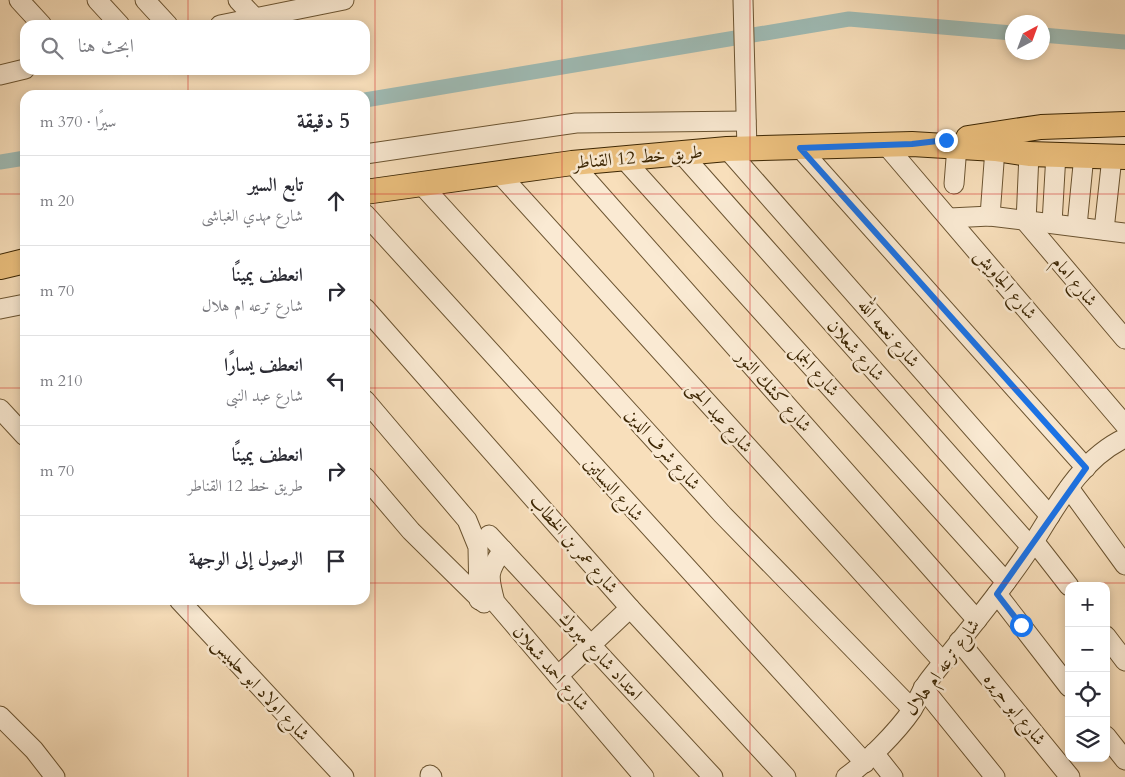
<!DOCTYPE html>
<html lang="ar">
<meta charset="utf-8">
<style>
:root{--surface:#fff;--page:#f2f2f3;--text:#2b2b33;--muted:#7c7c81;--line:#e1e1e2}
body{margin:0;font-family:Cardo,Amiri,serif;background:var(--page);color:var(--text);direction:rtl}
.controls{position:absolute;right:15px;bottom:15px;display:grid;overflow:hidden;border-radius:10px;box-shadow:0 2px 8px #0003}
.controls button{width:45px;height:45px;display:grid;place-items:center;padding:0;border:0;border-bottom:1px solid var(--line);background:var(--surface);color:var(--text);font:25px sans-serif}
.compass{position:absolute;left:1005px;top:15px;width:45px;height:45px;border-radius:50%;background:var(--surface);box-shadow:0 2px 8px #0003;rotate:41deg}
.stop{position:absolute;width:15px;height:15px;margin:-11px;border:4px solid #1a73e8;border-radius:50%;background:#fff}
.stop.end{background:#1a73e8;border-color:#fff;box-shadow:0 1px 5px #0008}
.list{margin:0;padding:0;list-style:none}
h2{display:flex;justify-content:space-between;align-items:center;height:65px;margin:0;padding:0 20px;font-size:21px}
h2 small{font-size:16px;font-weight:400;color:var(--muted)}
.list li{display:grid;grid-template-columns:32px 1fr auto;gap:15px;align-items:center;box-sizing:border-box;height:90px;padding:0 20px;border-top:1px solid var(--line)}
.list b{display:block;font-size:19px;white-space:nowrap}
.list p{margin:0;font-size:16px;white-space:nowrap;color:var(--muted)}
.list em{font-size:16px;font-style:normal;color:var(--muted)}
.icon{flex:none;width:28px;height:28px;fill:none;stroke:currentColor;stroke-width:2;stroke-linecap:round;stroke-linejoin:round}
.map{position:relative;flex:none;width:1125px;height:777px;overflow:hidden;direction:ltr}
.search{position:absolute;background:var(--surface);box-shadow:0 2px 8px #0003;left:20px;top:20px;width:350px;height:55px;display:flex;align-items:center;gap:12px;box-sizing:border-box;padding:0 18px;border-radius:15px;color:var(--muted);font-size:19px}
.panel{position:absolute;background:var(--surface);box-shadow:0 2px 8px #0003;left:20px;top:90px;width:350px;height:515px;border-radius:15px;direction:rtl}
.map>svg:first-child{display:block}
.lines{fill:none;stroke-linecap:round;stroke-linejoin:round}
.canal{stroke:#9fbcb6;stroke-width:15}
.minor-casing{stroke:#6b5431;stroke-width:21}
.major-casing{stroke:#3c2603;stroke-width:26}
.minor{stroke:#faead3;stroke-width:19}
.major{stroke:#ecc07e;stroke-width:24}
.route{stroke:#1a73e8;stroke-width:6}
.grid{fill:none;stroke:#d62828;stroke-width:1;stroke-opacity:0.55}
.labels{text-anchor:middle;stroke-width:5;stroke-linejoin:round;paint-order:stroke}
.street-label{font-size:18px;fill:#3c2603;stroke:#faead3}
</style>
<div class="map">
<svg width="1125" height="777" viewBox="0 0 1125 777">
<rect width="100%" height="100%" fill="#f8dfbb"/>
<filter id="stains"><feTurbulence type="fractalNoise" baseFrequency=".004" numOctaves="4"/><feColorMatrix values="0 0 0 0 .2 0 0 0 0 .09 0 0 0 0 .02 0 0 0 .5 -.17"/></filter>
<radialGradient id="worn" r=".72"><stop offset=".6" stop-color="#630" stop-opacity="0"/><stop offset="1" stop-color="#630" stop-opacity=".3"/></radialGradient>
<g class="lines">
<g class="canal">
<polyline points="1042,35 1125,42"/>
<polyline points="365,100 849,19 1012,33"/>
<polyline points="0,162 25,158"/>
</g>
<g class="minor-casing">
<g id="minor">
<polyline points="19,0 42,25"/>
<polyline points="97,0 120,25"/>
<polyline points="145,0 168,25"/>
<polyline points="238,0 255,18"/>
<polyline points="743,0 747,149"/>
<polyline points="220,25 344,0"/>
<polyline points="0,75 25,69"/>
<polyline points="885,144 1125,425"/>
<polyline points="800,148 1086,468"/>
<polyline points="727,149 1050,516"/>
<polyline points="681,153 1031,547"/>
<polyline points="365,154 576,123 746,121"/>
<polyline points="1029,154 1026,222 1125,339"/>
<polyline points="623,158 1006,582"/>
<polyline points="572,163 977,620"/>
<polyline points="498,172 943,662"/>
<polyline points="420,183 722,514 912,709"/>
<polyline points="954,184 957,146"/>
<polyline points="365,214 865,763"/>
<polyline points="990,216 995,149"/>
<polyline points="950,218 990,216 1125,233"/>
<polyline points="1052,223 1056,154"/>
<polyline points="1077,226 1084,155"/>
<polyline points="1104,230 1112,157"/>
<polyline points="365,308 630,608 786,777"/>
<polyline points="0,309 25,304"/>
<polyline points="365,400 467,520 478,547 479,600"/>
<polyline points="0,409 25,436"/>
<polyline points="365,477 411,531 484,603"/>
<polyline points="1069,488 1125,565"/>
<polyline points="489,535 713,777"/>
<polyline points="1034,541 1069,586"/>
<path d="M503 550C487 572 488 576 495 602L644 777"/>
<polyline points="997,594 1069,687"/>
<polyline points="179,600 344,777"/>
<polyline points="1106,636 1125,661"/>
<polyline points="959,641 1070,777"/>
<polyline points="558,676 630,608"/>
<polyline points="923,688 995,777"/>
<polyline points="0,716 34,750 55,777"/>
<polyline points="1106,736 1125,760"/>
<polyline points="874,753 893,777"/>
<polyline points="430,775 432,777"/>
<path d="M846 777C867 762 897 732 912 710 918 700 922 689 929 680 963 636 1000 594 1030 548 1056 507 1080 459 1125 438"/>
</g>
</g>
<g class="major-casing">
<g id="major">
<polyline points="968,138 1041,127 1125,124"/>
<polyline points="365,192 572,163 727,149 912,144 995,149 1029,154 1125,157"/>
<polyline points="0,267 25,261"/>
</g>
</g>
<use href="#minor" class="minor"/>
<use href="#major" class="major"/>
</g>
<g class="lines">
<polyline class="route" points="946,140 912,144 800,148 1086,468 997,594 1021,625"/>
</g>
<path class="grid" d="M188 0V25M375 0V777M562 0V777M750 0V777M938 0V777M188 70V95M0 194H25M365 194H1125M0 388H25M365 388H1125M0 583H25M365 583H1125M188 600V777"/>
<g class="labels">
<g class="street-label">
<text transform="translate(638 157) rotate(-5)" y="6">طريق خط 12 القناطر</text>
<text transform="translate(1075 281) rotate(50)" y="6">شارع امام</text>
<text transform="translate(1006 284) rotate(50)" y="6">شارع الجاويش</text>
<text transform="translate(889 333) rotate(49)" y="6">شارع نعمه الله</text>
<text transform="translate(856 350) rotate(48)" y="6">شارع شعلان</text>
<text transform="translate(815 370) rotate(48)" y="6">شارع الجمل</text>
<text transform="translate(774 391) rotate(48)" y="6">شارع كشك النور</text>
<text transform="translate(720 417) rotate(48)" y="6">شارع عبد الحى</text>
<text transform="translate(663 449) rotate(48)" y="6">شارع شرف الدين</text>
<text transform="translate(614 489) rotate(48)" y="6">شارع البساتين</text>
<text transform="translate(574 544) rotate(49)" y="6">شارع عمر بن الخطاب</text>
<text transform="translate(601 656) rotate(47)" y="6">امتداد شارع مبروك</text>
<text transform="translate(942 667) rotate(-54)" y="6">شارع ترعه ام هلال</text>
<text transform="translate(551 668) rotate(49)" y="6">شارع احمد شعلان</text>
<text transform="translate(261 689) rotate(47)" y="6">شارع اولاد ابو حلميس</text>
<text transform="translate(1015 709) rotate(51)" y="6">شارع ابو حريره</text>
</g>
</g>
<rect width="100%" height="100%" filter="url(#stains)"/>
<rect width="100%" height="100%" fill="url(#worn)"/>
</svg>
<div class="controls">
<button>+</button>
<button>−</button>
<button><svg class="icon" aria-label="locate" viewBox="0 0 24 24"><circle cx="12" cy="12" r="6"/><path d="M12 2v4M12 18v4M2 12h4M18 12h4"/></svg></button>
<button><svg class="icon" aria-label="layers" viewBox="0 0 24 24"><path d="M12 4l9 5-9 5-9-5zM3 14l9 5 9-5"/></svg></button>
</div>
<svg class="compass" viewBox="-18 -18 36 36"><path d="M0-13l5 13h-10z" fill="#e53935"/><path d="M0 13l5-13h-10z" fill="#7c7c81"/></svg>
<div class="stop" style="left:1021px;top:625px"></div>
<div class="stop end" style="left:946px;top:140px"></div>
<div class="search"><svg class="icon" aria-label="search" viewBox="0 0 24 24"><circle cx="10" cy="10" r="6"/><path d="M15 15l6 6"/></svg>ابحث هنا</div>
<section class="panel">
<h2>5 دقيقة<small>سيرًا · 370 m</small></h2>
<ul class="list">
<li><svg class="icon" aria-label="ahead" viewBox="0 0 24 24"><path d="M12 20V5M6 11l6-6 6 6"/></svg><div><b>تابع السير</b><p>شارع مهدي الغباشى</p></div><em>20 m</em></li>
<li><svg class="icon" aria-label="right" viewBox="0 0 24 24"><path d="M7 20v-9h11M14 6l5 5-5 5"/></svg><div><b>انعطف يمينًا</b><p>شارع ترعه ام هلال</p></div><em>70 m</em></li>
<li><svg class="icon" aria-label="left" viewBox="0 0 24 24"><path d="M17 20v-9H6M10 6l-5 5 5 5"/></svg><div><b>انعطف يسارًا</b><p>شارع عبد النبى</p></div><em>210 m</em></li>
<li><svg class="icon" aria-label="right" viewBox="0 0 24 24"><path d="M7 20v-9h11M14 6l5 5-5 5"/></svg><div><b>انعطف يمينًا</b><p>طريق خط 12 القناطر</p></div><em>70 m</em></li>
<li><svg class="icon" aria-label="arrive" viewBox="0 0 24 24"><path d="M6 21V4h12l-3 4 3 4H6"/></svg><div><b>الوصول إلى الوجهة</b></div></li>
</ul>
</section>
</div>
